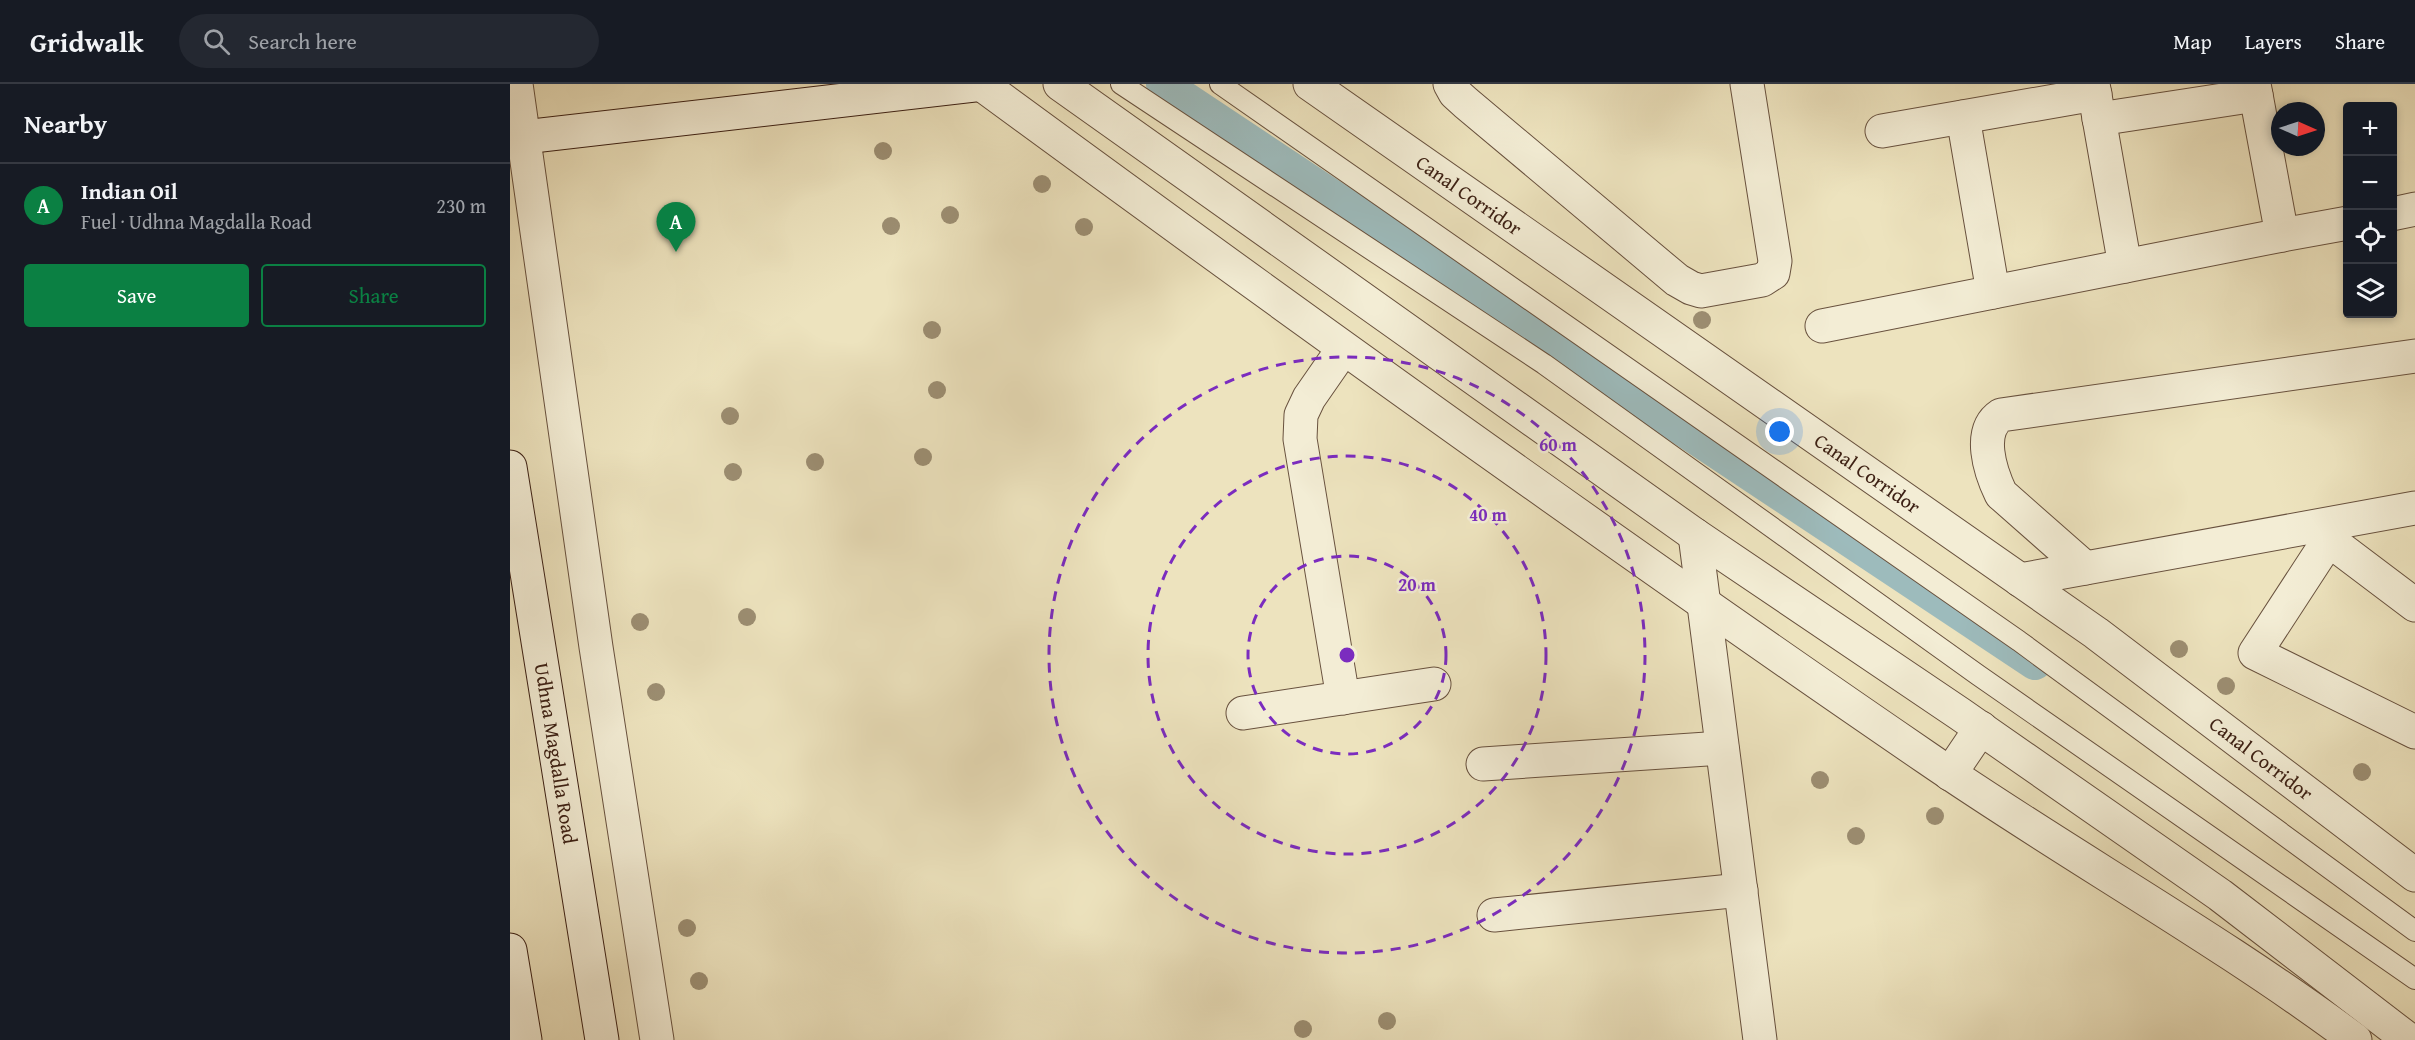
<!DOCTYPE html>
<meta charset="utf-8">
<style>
:root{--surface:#171b24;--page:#242831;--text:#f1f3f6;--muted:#9ea1a6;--line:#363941;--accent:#0b8043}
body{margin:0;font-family:"Gentium Book Plus",serif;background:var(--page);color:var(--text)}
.controls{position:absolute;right:18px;top:18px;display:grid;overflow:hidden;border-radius:6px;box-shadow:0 3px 9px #0003}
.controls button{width:54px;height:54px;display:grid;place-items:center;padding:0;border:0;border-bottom:2px solid var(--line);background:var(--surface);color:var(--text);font:30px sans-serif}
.compass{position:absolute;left:1761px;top:18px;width:54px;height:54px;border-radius:50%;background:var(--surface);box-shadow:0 3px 9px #0003;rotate:93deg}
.you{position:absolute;left:1270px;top:348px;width:21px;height:21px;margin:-15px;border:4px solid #fff;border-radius:50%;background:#1a73e8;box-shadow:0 0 0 9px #1a73e833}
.badge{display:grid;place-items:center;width:39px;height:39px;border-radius:50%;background:var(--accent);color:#fff;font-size:20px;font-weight:700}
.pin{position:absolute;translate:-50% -50px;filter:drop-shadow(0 2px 3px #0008)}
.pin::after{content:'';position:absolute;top:32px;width:21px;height:18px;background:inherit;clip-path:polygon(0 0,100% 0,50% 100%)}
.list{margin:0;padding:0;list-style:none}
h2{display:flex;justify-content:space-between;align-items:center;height:78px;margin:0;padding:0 24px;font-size:26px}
h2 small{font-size:20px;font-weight:400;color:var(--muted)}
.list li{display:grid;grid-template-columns:39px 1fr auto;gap:18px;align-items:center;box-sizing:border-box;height:84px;padding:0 24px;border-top:2px solid var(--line)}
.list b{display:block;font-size:22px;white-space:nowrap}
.list p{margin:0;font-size:20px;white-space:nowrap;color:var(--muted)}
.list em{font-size:20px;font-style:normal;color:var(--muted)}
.actions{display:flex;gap:12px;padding:18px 24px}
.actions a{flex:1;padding:14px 0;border:2px solid var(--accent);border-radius:6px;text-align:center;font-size:21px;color:var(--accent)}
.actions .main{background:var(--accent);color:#fff}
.icon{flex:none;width:33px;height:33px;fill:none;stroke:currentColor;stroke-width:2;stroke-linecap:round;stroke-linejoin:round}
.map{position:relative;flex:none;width:1905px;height:956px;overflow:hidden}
header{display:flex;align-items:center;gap:36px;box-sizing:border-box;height:84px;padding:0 30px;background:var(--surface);border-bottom:2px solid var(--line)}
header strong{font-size:28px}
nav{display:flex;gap:33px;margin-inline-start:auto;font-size:21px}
.search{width:420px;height:54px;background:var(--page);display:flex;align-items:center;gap:15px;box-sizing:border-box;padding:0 21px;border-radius:33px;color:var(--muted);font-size:22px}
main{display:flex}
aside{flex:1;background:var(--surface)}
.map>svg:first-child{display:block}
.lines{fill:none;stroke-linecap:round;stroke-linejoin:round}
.canal{stroke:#9dbbbc;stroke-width:34}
.service-casing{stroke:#68513e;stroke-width:22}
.minor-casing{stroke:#68513e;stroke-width:35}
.tertiary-casing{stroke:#68513e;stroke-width:35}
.secondary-casing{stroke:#3c2014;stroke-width:35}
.service{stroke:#f3edd5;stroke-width:20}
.minor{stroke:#f3edd5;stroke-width:33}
.tertiary{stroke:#f3edd5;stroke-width:33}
.secondary{stroke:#f3edd5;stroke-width:33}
.tree{fill:#9c8e72}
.ring{fill:none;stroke:#7b2cbf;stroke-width:3;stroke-dasharray:10 8}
.labels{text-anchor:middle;stroke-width:5;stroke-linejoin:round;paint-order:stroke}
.street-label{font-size:20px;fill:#3c2014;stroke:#f3edd5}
.centre{fill:#7b2cbf;stroke:#f3edd5;stroke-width:3}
.ring-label{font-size:18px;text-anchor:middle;font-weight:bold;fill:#7b2cbf;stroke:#f3edd5;stroke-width:5;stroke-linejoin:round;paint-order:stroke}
</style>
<header>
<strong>Gridwalk</strong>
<div class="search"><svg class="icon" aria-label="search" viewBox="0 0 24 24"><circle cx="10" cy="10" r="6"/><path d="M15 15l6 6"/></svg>Search here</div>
<nav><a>Map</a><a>Layers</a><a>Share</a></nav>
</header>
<main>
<aside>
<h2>Nearby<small></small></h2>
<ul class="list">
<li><span class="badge">A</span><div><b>Indian Oil</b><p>Fuel · Udhna Magdalla Road</p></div><em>230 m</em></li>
</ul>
<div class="actions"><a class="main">Save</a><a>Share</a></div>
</aside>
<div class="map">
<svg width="1905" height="956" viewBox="0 0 1905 956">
<rect width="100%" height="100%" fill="#ede3be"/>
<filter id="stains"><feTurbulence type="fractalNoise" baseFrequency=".00333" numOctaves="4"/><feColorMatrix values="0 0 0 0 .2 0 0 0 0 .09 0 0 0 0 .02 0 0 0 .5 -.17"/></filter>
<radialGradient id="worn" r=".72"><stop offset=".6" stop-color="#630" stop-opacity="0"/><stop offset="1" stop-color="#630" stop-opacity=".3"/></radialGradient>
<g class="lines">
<polyline class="canal" points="653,0 1525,579"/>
<g class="service-casing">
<g id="service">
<polyline points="611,0 1034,280 1468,591 1905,895"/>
<polyline points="710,0 1509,557 1905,847"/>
</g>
</g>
<g class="minor-casing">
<g id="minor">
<path d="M471 0C783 229 1097 455 1417 674 1558 771 1708 854 1845 956"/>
<polyline points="940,0 945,9 956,19 1167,196 1181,204 1191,207 1252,196 1263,189 1265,177 1237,0"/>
<polyline points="1583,0 1615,182 1772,151 1744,0"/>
<polyline points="1453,33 1483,208"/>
<polyline points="1589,35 1746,11"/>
<polyline points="1372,47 1585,10"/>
<polyline points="1882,130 1905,125"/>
<polyline points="1772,151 1838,139"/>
<polyline points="1312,242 1615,182"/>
<polyline points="1803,444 1905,521"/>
<polyline points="1185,451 1250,956"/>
<polyline points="1818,457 1745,569 1905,648"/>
<path d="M1575 484 1491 410C1480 387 1467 347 1491 331L1905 272"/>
<polyline points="1510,496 1905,424"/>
<polyline points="833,614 790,355 791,331 799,314 833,265"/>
<polyline points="733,629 924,600"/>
<polyline points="973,680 1212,664"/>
<polyline points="984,831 1231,806"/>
</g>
</g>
<g class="tertiary-casing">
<g id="tertiary">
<polyline points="6,0 86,563 147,956"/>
<polyline points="550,0 1185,451 1450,630 1710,811 1899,956"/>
<path id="s1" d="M800 0 1586 549 1905 791"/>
<polyline points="1440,690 1471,644"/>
</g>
</g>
<g class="secondary-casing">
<g id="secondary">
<polyline points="0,52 14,53 473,0"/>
<path id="s2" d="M0 383 92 956"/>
<polyline points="0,866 15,956"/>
</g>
</g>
<use href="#service" class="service"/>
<use href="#minor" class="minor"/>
<use href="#tertiary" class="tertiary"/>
<use href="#secondary" class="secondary"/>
</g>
<g class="tree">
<circle cx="373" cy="67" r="9"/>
<circle cx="532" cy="100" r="9"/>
<circle cx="440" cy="131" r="9"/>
<circle cx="381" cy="142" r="9"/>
<circle cx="574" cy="143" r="9"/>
<circle cx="1192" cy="236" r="9"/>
<circle cx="422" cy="246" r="9"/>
<circle cx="427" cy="306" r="9"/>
<circle cx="220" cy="332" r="9"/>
<circle cx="413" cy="373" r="9"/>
<circle cx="305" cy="378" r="9"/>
<circle cx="223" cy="388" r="9"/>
<circle cx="237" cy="533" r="9"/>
<circle cx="130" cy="538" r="9"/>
<circle cx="1669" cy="565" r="9"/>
<circle cx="1716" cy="602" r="9"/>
<circle cx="146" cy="608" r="9"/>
<circle cx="1852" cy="688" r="9"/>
<circle cx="1310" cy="696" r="9"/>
<circle cx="1425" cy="732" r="9"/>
<circle cx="1346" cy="752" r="9"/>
<circle cx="177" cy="844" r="9"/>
<circle cx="189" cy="897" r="9"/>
<circle cx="877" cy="937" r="9"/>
<circle cx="793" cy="945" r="9"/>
</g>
<g class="ring">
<circle cx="837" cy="571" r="99"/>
<circle cx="837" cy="571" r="199"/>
<circle cx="837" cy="571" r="298"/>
</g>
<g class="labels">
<g class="street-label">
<text dy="7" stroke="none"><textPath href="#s1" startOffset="194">Canal Corridor</textPath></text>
<text dy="7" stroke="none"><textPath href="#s1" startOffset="680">Canal Corridor</textPath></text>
<text dy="7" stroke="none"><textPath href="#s2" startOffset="290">Udhna Magdalla Road</textPath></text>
<text dy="7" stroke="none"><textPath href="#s1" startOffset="1166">Canal Corridor</textPath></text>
</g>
</g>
<circle cx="837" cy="571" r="9" class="centre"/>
<g class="ring-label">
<text x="1048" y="367">60 m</text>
<text x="978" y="437">40 m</text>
<text x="907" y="507">20 m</text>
</g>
<rect width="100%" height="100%" filter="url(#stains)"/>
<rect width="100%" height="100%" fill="url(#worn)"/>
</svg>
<div class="controls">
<button>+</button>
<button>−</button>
<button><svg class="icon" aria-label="locate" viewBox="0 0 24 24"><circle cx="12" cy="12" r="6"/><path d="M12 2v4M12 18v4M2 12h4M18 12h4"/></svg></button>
<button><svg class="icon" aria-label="layers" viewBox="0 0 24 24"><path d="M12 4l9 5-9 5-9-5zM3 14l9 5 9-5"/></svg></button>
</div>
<svg class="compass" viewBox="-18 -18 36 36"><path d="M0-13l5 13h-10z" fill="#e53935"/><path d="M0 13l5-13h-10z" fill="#9ea1a6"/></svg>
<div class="you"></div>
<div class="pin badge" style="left:166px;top:168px">A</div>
</div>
</main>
